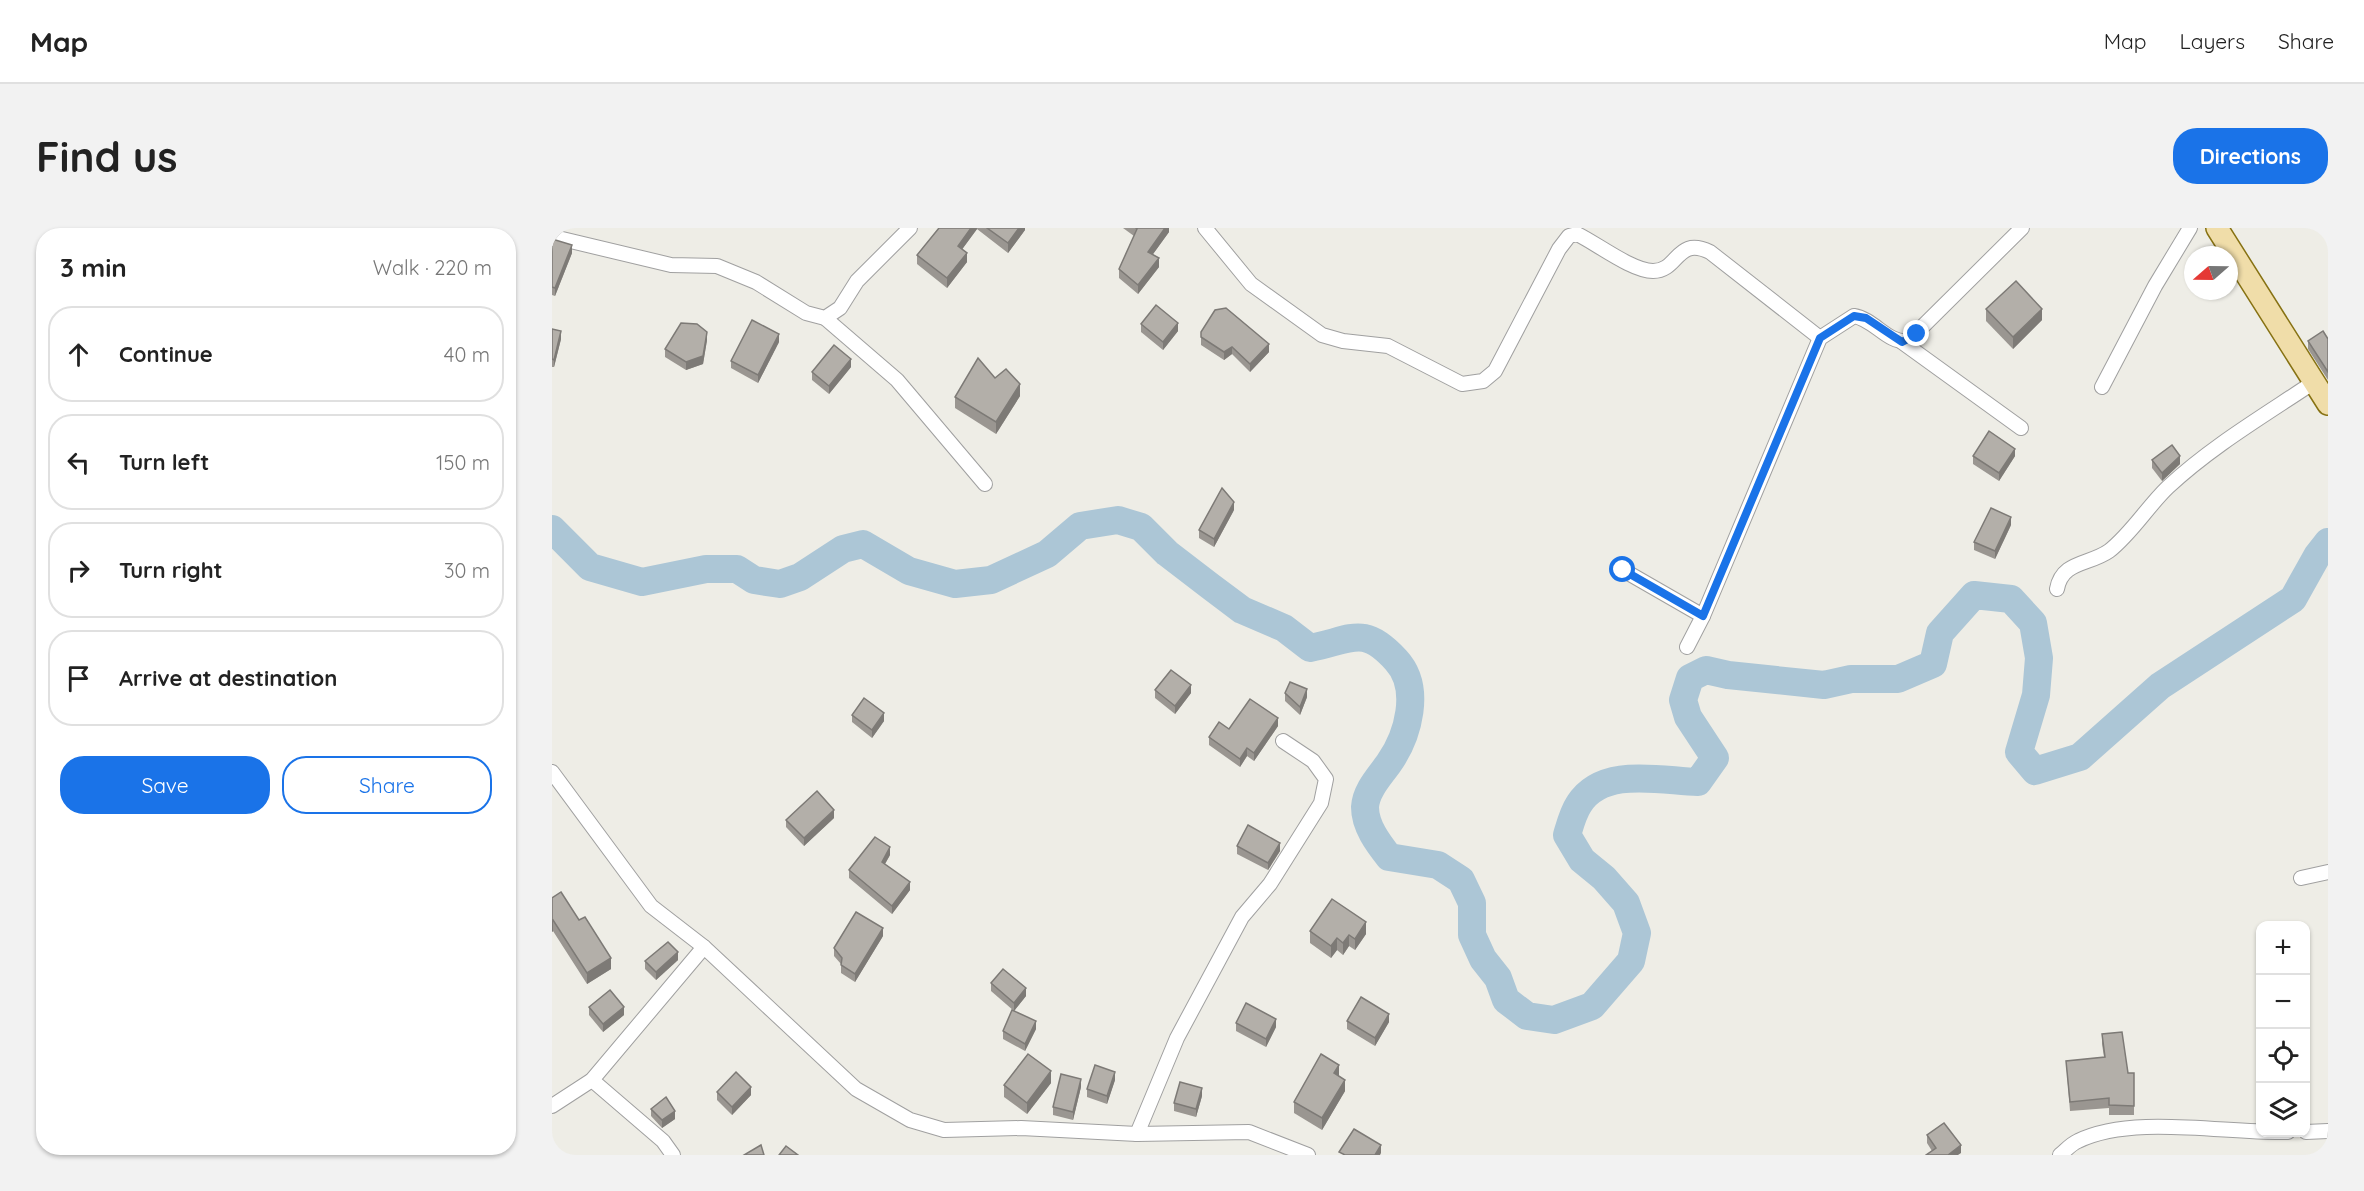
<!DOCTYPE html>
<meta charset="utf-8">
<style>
:root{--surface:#fff;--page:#f2f2f2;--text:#222;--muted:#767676;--line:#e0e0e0;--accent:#1a73e8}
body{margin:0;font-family:Quicksand,sans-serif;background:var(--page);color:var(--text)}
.controls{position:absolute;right:18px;bottom:18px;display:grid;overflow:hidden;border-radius:12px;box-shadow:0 2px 4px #0004}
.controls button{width:54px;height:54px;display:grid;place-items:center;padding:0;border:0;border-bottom:2px solid var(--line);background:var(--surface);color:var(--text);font:30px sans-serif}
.compass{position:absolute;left:1632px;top:18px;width:54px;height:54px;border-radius:50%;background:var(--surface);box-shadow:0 2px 4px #0004;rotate:250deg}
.stop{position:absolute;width:18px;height:18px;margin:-14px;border:4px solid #1a73e8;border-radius:50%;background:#fff}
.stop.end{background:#1a73e8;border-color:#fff;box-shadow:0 2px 6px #0008}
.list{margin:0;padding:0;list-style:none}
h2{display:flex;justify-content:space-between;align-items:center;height:78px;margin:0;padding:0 24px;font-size:26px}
h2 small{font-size:20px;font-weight:400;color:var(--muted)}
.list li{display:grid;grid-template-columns:39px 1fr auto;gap:18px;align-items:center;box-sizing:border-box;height:96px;margin:0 12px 12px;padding:0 12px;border:2px solid var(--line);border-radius:24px}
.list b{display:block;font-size:22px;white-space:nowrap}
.list em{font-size:20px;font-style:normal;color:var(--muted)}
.actions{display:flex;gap:12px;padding:18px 24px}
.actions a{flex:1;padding:14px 0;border:2px solid var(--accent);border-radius:24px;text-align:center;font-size:21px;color:var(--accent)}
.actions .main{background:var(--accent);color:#fff}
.icon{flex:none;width:33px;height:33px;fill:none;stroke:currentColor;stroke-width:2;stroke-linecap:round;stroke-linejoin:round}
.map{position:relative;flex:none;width:1776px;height:927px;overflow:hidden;border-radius:24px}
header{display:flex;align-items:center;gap:36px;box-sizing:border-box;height:84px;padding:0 30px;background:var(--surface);border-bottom:2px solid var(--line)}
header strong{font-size:28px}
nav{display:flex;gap:33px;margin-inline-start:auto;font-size:21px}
.intro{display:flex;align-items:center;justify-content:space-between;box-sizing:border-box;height:144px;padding:0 36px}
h1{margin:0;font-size:42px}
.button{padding:15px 27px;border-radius:24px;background:var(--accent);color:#fff;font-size:21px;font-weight:700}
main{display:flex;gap:36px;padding:0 36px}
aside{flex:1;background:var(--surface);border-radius:24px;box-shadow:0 2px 4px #0004}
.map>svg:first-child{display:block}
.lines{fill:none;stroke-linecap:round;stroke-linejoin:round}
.river{stroke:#acc6d6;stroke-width:28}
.minor-casing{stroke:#a0a0a0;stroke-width:16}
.primary-casing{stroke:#877213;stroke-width:24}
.minor{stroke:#fff;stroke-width:14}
.primary{stroke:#f0dda9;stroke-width:21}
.wall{fill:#9a9691}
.shaded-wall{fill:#7d7a76}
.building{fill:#b3afa9;stroke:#7d7a76;stroke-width:1.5}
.route{stroke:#1a73e8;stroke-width:8}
</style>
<header>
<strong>Map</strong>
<nav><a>Map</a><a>Layers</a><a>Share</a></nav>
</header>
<div class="intro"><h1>Find us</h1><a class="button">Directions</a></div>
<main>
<aside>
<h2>3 min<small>Walk · 220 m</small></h2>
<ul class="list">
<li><svg class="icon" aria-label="ahead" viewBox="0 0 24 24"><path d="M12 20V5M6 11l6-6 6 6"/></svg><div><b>Continue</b></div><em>40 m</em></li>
<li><svg class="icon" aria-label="left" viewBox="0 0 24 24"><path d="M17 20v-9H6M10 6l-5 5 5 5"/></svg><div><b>Turn left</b></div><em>150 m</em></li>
<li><svg class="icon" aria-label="right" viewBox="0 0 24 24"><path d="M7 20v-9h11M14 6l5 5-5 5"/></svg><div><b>Turn right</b></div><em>30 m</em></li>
<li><svg class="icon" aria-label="arrive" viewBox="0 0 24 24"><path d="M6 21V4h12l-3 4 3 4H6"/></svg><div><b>Arrive at destination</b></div></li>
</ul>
<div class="actions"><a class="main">Save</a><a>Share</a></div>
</aside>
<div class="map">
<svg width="1776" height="927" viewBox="0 0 1776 927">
<rect width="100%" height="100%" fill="#eeede6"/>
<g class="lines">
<path class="river" d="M0 301 38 339 90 354 154 341H185L202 352 228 356 248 349 291 321 311 316 357 343 403 356 439 352 495 326 528 298 566 292 589 299 615 325 658 358 690 382 732 400 758 420C800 412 811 396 844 432 870 460 856 508 837 535 828 548 814 562 813 579 813 598 826 615 837 629L886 637 909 652 920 675V707L931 731 946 750 954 772 975 788 1002 792 1040 778 1079 733 1085 705 1074 675 1052 650 1030 632 1015 607C1018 597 1021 585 1027 576 1051 538 1109 553 1146 554L1163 530 1136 489 1131 472 1138 450 1154 442 1176 447 1272 457 1299 451H1346L1381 436 1388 405 1422 367 1459 371 1481 395 1487 430 1484 467 1467 524 1483 543 1528 529 1608 458 1741 371 1765 328 1776 314"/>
<g class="minor-casing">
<g id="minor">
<path d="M653 0 699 56 770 107 791 113 836 118 910 156 931 153 943 143 1007 21 1017 8 1025 6C1044 15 1080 43 1101 43 1127 43 1124 8 1158 24L1268 110"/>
<polyline points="0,11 6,10 119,37 165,38 204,54 254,85 273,90 288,80 305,53 358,0"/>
<polyline points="273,90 345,152 433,256"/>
<polyline points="1350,114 1469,200"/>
<polyline points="1550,159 1603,58 1638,0"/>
<polyline points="1071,342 1151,388"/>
<path d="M1505 361C1510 333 1537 337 1557 323 1579 306 1596 278 1616 259 1660 218 1713 187 1762 154"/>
<path d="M1135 419 1151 388 1268 110 1302 88C1322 91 1336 116 1356 113L1470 0"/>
<polyline points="0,544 99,678 152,719 304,861 358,892 392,902 469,900 585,906 697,904 756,927"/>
<polyline points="1749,650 1776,644"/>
<polyline points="40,852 111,913 121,927"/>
<polyline points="0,878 40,852 152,719"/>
<polyline points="1754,904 1776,903"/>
<polyline points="585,906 625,810 690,689 718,656 769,575 774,551 761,533 731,513"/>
<path d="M1508 927C1514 922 1519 916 1526 913 1581 886 1675 906 1736 904"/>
</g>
</g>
<g class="primary-casing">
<polyline id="primary" points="1665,0 1776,176"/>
</g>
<use href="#minor" class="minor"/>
<use href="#primary" class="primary"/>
</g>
<g class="wall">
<polygon points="387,0 473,0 473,2 456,25 425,1 410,21 415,34 395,60 365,36 365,27"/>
<polygon points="571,0 617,0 617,4 601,26 607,39 586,66 567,50 567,41 582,8"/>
<polygon points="0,11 20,25 3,68 0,67"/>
<polygon points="1434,81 1490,92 1461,121 1434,93"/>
<polygon points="589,96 626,103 611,122 589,104"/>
<polygon points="0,101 9,111 2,139 0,139"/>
<polygon points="649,104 717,124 698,144 680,126 672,132 649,117"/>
<polygon points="1776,111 1776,152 1756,121 1756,113"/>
<polygon points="155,112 151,136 134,142 113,129 113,121"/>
<polygon points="227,114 206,155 179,140 179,133"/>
<polygon points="299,139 277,166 260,152 260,144"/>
<polygon points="443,150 468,168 444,206 403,180 403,169"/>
<polygon points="1421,228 1463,228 1447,253 1421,236"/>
<polygon points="1600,232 1628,236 1610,253 1600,240"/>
<polygon points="682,282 662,319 647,310 647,302"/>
<polygon points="1459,297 1443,331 1422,322 1422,314"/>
<polygon points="603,462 639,465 623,486 603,470"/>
<polygon points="733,465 755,469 748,487 733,473"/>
<polygon points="300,487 332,493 320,510 300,494"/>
<polygon points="726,498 702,533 695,528 688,539 657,517 657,509 677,501"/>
<polygon points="282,590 252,618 234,599 234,592"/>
<polygon points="685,618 728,623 716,642 685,626"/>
<polygon points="338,627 333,636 358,662 340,686 297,650 297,642"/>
<polygon points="0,670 27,692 59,741 35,756 1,703 0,704"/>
<polygon points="758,703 814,706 803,722 797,718 791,727 785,722 779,730 758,715"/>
<polygon points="331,708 303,754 289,745 289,736 282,728 282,720"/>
<polygon points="126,732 104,752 93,741 93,733"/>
<polygon points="439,755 474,768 462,783 439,763"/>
<polygon points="37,779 72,787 51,804 37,787"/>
<polygon points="795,793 837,794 823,818 795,801"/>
<polygon points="684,795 724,799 714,819 684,803"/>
<polygon points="484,801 473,823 451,811 451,803"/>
<polygon points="1550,806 1576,845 1582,845 1582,887 1557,887 1557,880 1518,883 1514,833 1552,829 1550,816"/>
<polygon points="787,848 793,863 770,902 742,885 742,874"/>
<polygon points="563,852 555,876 535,869 535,861"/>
<polygon points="499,855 475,886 452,869 452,857"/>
<polygon points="529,859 521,892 501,887 501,879"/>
<polygon points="165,864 199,867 180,887 165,872"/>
<polygon points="650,868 644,889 622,883 622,875"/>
<polygon points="99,881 123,891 110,900 99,888"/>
<polygon points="1375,907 1409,925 1380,923 1375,915"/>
</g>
<g class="shaded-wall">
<polygon points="419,0 425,0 425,1 406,27 406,18"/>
<polygon points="467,0 473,0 473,2 456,25 456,15"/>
<polygon points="613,0 617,0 617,4 596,33 596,24"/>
<polygon points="20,17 20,25 3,68 3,60"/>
<polygon points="415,25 415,34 395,60 395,50"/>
<polygon points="607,30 607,39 586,66 586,57"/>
<polygon points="1490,81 1490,92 1461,121 1461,109"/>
<polygon points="626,95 626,103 611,122 611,114"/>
<polygon points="9,103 9,111 2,139 2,132"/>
<polygon points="155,104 155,112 151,136 134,142 134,134"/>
<polygon points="227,106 227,114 206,155 206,147"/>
<polygon points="717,116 717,124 698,144 698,136"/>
<polygon points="680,119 680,126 672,132 672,124"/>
<polygon points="299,131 299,139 277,166 277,158"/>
<polygon points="468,156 468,168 444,206 444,194"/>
<polygon points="1463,221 1463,228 1447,253 1447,245"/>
<polygon points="1628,228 1628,236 1610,253 1610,245"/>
<polygon points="682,274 682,282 662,319 662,311"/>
<polygon points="1459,289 1459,297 1443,331 1443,323"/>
<polygon points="639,457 639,465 623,486 623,478"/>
<polygon points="755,461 755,469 748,487 748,479"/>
<polygon points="332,485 332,493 320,510 320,502"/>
<polygon points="726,490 726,498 702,533 702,525"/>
<polygon points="695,520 695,528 688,539 688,531"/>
<polygon points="282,582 282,590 252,618 252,610"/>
<polygon points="728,615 728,623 716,642 716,635"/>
<polygon points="338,619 338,627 330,641 330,634"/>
<polygon points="358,654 358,662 340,686 340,678"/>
<polygon points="1,692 1,703 0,704 0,693"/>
<polygon points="814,694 814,706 803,722 803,711"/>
<polygon points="331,700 331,708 303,754 303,746"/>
<polygon points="797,707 797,718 791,727 791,715"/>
<polygon points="785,710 785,722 779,730 779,718"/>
<polygon points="126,724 126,732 104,752 104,744"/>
<polygon points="59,730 59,741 35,756 35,745"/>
<polygon points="474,760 474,768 462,783 462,775"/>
<polygon points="72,779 72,787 51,804 51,796"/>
<polygon points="837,786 837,794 823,818 823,810"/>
<polygon points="724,791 724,799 714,819 714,811"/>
<polygon points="484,793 484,801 473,823 473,816"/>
<polygon points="787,837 787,849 782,845"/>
<polygon points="499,843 499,855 475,886 475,875"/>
<polygon points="563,844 563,852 555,876 555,868"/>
<polygon points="529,851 529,859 521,892 521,884"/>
<polygon points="793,852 793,863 770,902 770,890"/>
<polygon points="199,859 199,867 180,887 180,879"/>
<polygon points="650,860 650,868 644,889 644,881"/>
<polygon points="123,883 123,891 110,900 110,892"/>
<polygon points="829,917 829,925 828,927 823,927"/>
<polygon points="1409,917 1409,925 1406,927 1396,927"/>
</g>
<g class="building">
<polygon points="387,0 419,0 406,18 415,25 395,50 365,27"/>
<polygon points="435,0 467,0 456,15"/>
<polygon points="584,0 613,0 596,24 607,30 586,57 567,41 585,1"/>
<polygon points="0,11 20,17 3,60 0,59"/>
<polygon points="1464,53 1490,81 1461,109 1434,81"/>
<polygon points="604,77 626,95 611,114 589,96"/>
<polygon points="674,80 717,116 698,136 680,119 672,124 649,109 649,104 663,82"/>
<polygon points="200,92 227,106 206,147 179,133"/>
<polygon points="129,95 145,96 155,104 151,128 134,134 113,121"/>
<polygon points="0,101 9,103 2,132 0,131"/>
<polygon points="1771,103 1776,111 1776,144 1756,113"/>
<polygon points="282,117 299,131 277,158 260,144"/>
<polygon points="426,130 443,150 454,141 468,156 444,194 403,169"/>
<polygon points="1437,203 1463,221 1447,245 1421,228"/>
<polygon points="1620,217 1628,228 1610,245 1600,232"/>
<polygon points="670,260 682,274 662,311 647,302"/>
<polygon points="1439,280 1459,289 1443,323 1422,314"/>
<polygon points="619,442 639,457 623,478 603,462"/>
<polygon points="738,454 755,461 748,479 733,465"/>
<polygon points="312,470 332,485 320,502 300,487"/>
<polygon points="698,471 726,490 702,525 695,520 688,531 657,509 667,494 677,501"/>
<polygon points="265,563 282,582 252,610 234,592"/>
<polygon points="696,597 728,615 716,635 685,618"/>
<polygon points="323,609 338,619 330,634 358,654 340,678 297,642"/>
<polygon points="9,664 27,692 33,689 59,730 35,745 1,692 0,693 0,670"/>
<polygon points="780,671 814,694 803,711 797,707 791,715 785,710 779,718 758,703"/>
<polygon points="304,684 331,700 303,746 289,737 290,730 282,720"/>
<polygon points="116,714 126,724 104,744 93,733"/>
<polygon points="451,741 474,760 462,775 439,755"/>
<polygon points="58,762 72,779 51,796 37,779"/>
<polygon points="809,769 837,786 823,810 795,793"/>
<polygon points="694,775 724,791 714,811 684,795"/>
<polygon points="460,782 484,793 473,816 451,803"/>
<polygon points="1570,804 1576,845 1582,845 1582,878 1557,877 1557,870 1518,874 1514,833 1553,829 1550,806"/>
<polygon points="476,826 499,843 475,875 452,857"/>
<polygon points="769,826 787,837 782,845 793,852 770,890 742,874"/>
<polygon points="543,837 563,844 555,868 535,861"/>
<polygon points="184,844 199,859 180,879 165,864"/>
<polygon points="509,846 529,851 521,884 501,879"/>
<polygon points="628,854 650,860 644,881 622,875"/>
<polygon points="114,869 123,883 110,892 99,881"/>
<polygon points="1392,895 1409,917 1396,927 1374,927 1384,920 1375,907"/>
<polygon points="802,901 829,917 823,927 793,927 787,924"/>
<polygon points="209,917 212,927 192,927"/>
<polygon points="234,918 246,927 227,927"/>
</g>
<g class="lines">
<polyline class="route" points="1071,342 1151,388 1268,110 1302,88 1314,90 1350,114 1365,106"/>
</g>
</svg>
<div class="controls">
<button>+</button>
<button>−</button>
<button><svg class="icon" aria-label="locate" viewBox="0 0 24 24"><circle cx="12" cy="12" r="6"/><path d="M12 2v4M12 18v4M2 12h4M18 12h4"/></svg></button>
<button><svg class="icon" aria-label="layers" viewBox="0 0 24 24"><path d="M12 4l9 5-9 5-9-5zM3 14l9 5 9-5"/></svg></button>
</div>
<svg class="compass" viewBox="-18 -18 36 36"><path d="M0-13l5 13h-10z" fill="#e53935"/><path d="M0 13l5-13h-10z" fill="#767676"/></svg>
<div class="stop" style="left:1071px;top:342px"></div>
<div class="stop end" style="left:1365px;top:106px"></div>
</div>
</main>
